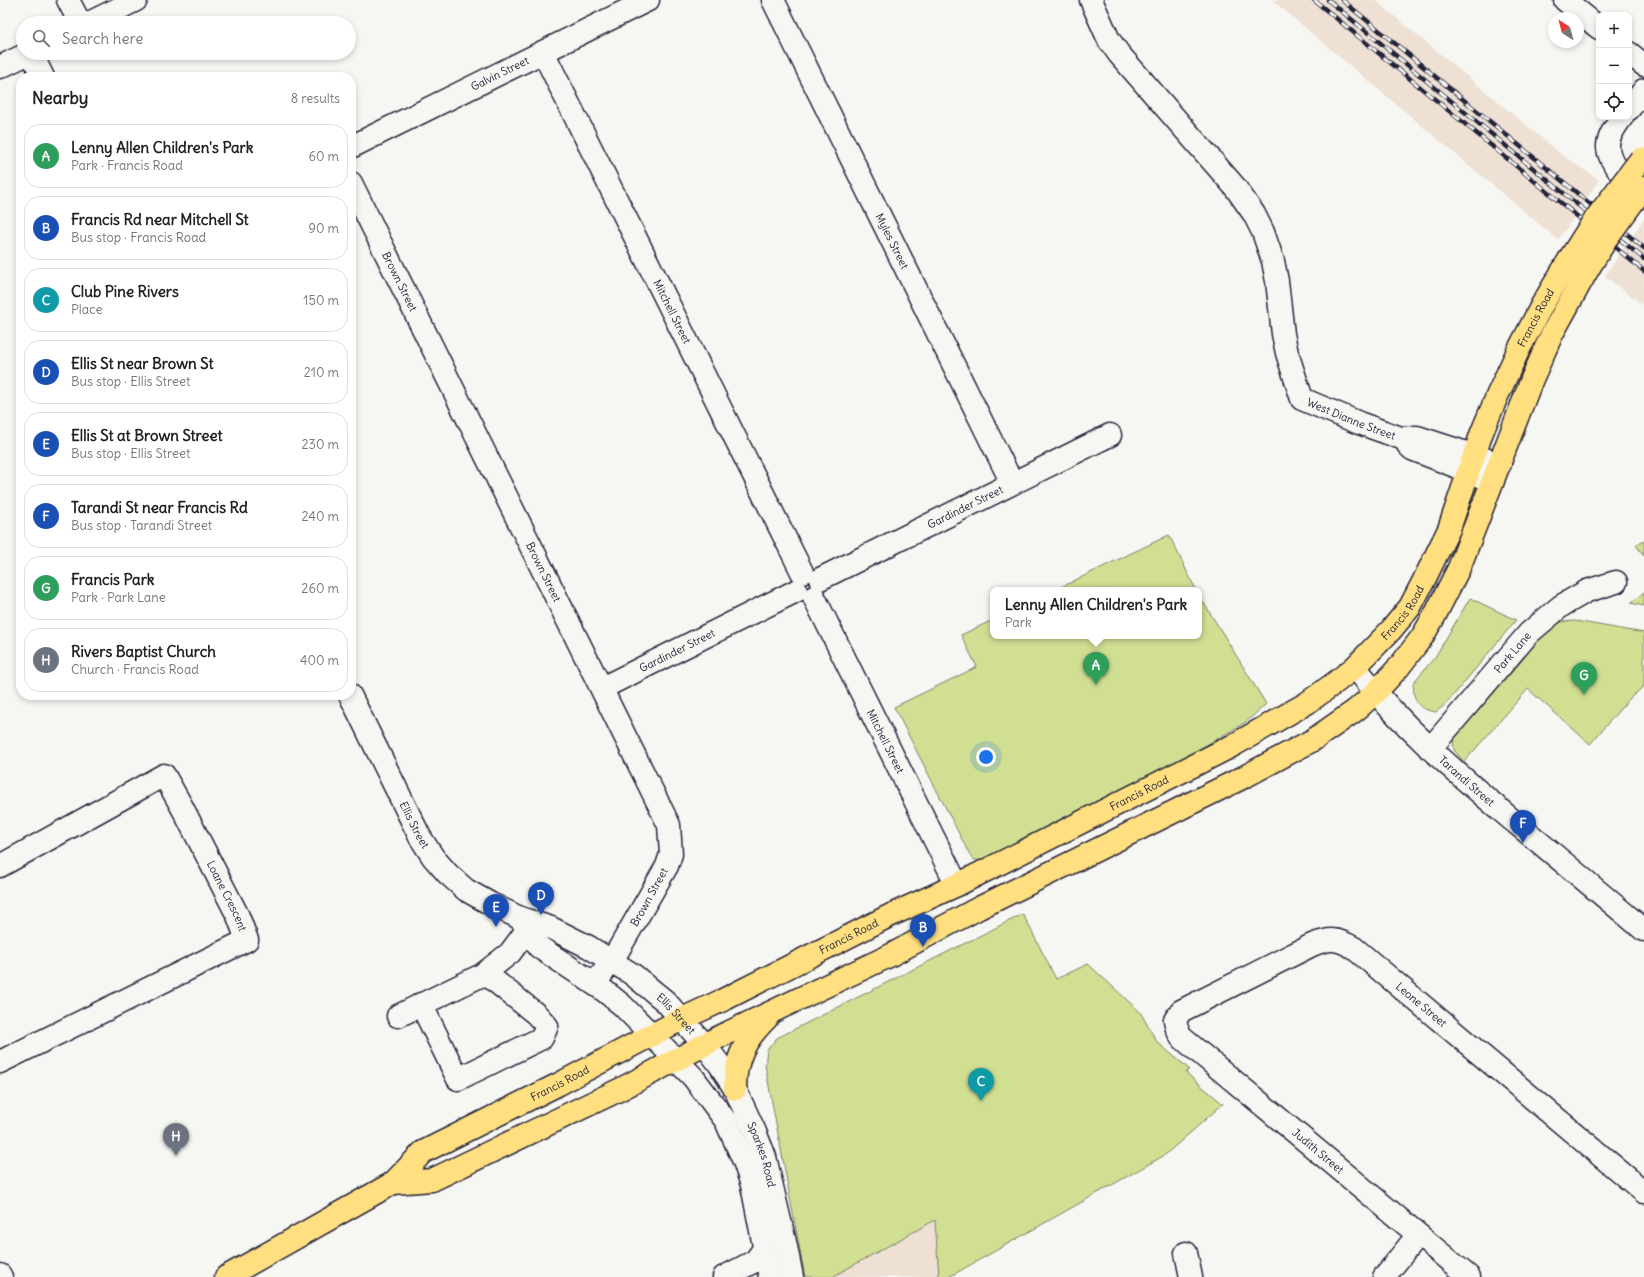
<!DOCTYPE html>
<meta charset="utf-8">
<style>
:root{--surface:#fff;--page:#f2f2f2;--text:#222;--muted:#767676;--line:#e0e0e0;--accent:#7c3aed}
body{margin:0;font-family:Delius,sans-serif;background:var(--page);color:var(--text)}
.controls{position:absolute;right:12px;top:12px;display:grid;overflow:hidden;border-radius:8px;box-shadow:0 2px 6px #0003}
.controls button{width:36px;height:36px;display:grid;place-items:center;padding:0;border:0;border-bottom:1px solid var(--line);background:var(--surface);color:var(--text);font:20px sans-serif}
.compass{position:absolute;left:1548px;top:12px;width:36px;height:36px;border-radius:50%;background:var(--surface);box-shadow:0 2px 6px #0003;rotate:324deg}
.you{position:absolute;left:986px;top:757px;width:14px;height:14px;margin:-10px;border:3px solid #fff;border-radius:50%;background:#1a73e8;box-shadow:0 0 0 6px #1a73e833}
.badge{display:grid;place-items:center;width:26px;height:26px;border-radius:50%;background:var(--accent);color:#fff;font-size:13px;font-weight:700}
.pin{position:absolute;translate:-50% -33px;filter:drop-shadow(0 1px 2px #0008)}
.pin::after{content:'';position:absolute;top:21px;width:14px;height:12px;background:inherit;clip-path:polygon(0 0,100% 0,50% 100%)}
.popup{position:absolute;left:990px;top:587px;width:212px;height:52px;box-sizing:border-box;display:grid;place-content:center;border-radius:8px;background:var(--surface);filter:drop-shadow(0 1px 3px #0005);font-size:13px;white-space:nowrap;color:var(--muted)}
.popup b{font-size:15px;color:var(--text)}
.popup::after{content:'';position:absolute;left:50%;top:100%;margin-left:-8px;border:8px solid transparent;border-top-color:var(--surface)}
.list{margin:0;padding:0;list-style:none}
h2{display:flex;justify-content:space-between;align-items:center;height:52px;margin:0;padding:0 16px;font-size:17px}
h2 small{font-size:13px;font-weight:400;color:var(--muted)}
.list li{display:grid;grid-template-columns:26px 1fr auto;gap:12px;align-items:center;box-sizing:border-box;height:64px;margin:0 8px 8px;padding:0 8px;border:1px solid var(--line);border-radius:16px}
.list b{display:block;font-size:15px;white-space:nowrap}
.list p{margin:0;font-size:13px;white-space:nowrap;color:var(--muted)}
.list em{font-size:13px;font-style:normal;color:var(--muted)}
.icon{flex:none;width:22px;height:22px;fill:none;stroke:currentColor;stroke-width:2;stroke-linecap:round;stroke-linejoin:round}
.map{position:relative;flex:none;width:1644px;height:1277px;overflow:hidden}
.search{position:absolute;background:var(--surface);box-shadow:0 2px 6px #0003;left:16px;top:16px;width:340px;height:44px;display:flex;align-items:center;gap:10px;box-sizing:border-box;padding:0 14px;border-radius:22px;color:var(--muted);font-size:15px}
.panel{position:absolute;background:var(--surface);box-shadow:0 2px 6px #0003;left:16px;top:72px;width:340px;height:628px;border-radius:16px}
.map>svg:first-child{display:block}
.built{fill:#eee0d3}
.green{fill:#d1df93;stroke:#7a8067}
.lines{fill:none;stroke-linecap:round;stroke-linejoin:round}
.minor-casing{stroke:#22223b;stroke-width:25}
.major-casing{stroke:#22223b;stroke-width:25}
.minor{stroke:#f6f6f2;stroke-width:22}
.major{stroke:#ffdf80;stroke-width:22}
.rail-casing{stroke:#22223b;stroke-width:4.5}
.rail{stroke:#f6f6f2;stroke-width:3;stroke-dasharray:9;stroke-linecap:butt}
.major-bridge-casing{stroke:#22223b;stroke-width:25;stroke-linecap:butt}
.major-bridge{stroke:#ffdf80;stroke-width:22}
.labels{text-anchor:middle;stroke-width:3.5;stroke-linejoin:round;paint-order:stroke}
.street-label{font-size:11px;fill:#22223b;stroke:#f6f6f2}
</style>
<div class="map">
<svg width="1644" height="1277" viewBox="0 0 1644 1277">
<rect width="100%" height="100%" fill="#f6f6f2"/>
<filter id="ink" filterUnits="userSpaceOnUse"><feTurbulence type="fractalNoise" baseFrequency=".025" numOctaves="2"/><feDisplacementMap in="SourceGraphic" scale="8" xChannelSelector="R" yChannelSelector="G"/><feConvolveMatrix kernelMatrix="1 2 1 2 8 2 1 2 1" color-interpolation-filters="sRGB"/></filter>
<g filter="url(#ink)">
<g class="built">
<polygon points="1272,0 1375,0 1562,155 1599,180 1558,240"/>
<polygon points="1644,219 1644,306 1605,276"/>
<polygon points="936,1220 939,1277 832,1277"/>
</g>
<g class="green">
<polygon points="1169,535 1196,590 1055,590"/>
<polygon points="1644,541 1644,556 1636,545"/>
<polygon points="1644,592 1644,606 1631,603"/>
<polygon points="1199,595 1266,704 1246,722 1136,786 994,864 972,859 894,707 977,667 961,635 993,620 993,636 1199,636"/>
<path d="M1470 598 1516 620 1447 703 1436 712C1417 709 1414 702 1413 683L1435 657Z"/>
<polygon points="1575,621 1644,633 1644,686 1628,700 1590,744 1528,689 1464,762 1454,750 1453,737 1522,656 1541,636 1558,622"/>
<polygon points="1023,914 1056,979 1088,964 1140,1012 1157,1042 1189,1069 1186,1073 1223,1104 1165,1155 949,1277 939,1277 935,1220 832,1277 805,1277 765,1065 767,1050 777,1038"/>
</g>
<g class="lines">
<g class="minor-casing">
<g id="minor">
<polyline points="68,0 80,23"/>
<path id="s1" d="M773 0 1012 483"/>
<path id="s2" d="M1091 0 1109 40 1119 54 1235 187 1254 214 1263 232 1273 261 1277 281 1283 334 1287 353 1302 399 1359 423 1401 438 1417 437 1500 464"/>
<polyline points="1565,0 1599,28"/>
<polyline points="89,23 136,0"/>
<path id="s3" d="M543 52 802 572"/>
<polyline points="31,53 43,77"/>
<polyline points="1629,53 1644,65"/>
<polyline points="0,67 29,53"/>
<polyline points="1629,109 1644,90"/>
<path d="M1622 117C1616 125 1607 138 1608 148 1609 163 1628 182 1639 191"/>
<path id="s4" d="M351 147 648 0"/>
<path id="s5" d="M351 183 669 825 671 854 667 866 616 954 595 984"/>
<polyline points="1408,445 1412,449 1493,481"/>
<path id="s6" d="M820 579 1110 435"/>
<path id="s7" d="M814 597 957 885"/>
<path id="s8" d="M1355 667C1400 725 1455 772 1511 819 1556 856 1600 893 1644 930"/>
<path id="s9" d="M602 688 796 591"/>
<path id="s10" d="M350 695 420 837 433 857 448 874 466 890 491 904 520 918 551 928 589 947 632 974 665 1001 704 1044 720 1065 735 1089 755 1132 765 1157 785 1242 792 1277"/>
<path id="s11" d="M1430 749 1529 633 1561 606 1587 591 1616 582"/>
<path id="s12" d="M0 866 164 775 182 807 238 916 247 940 0 1062"/>
<polyline points="520,918 539,947 602,989 622,1005 693,1077 726,1121 744,1161 752,1185 770,1277"/>
<polyline points="421,1004 458,1079 542,1038 547,1026 536,1014 485,973"/>
<polyline points="398,1016 482,975 510,953 527,930"/>
<polyline points="1186,1253 1191,1277"/>
<polyline points="0,1275 1,1277"/>
<polyline points="724,1277 755,1261 764,1249"/>
<polyline points="1384,1277 1418,1235"/>
<path id="s13" d="M1469 1277 1181 1037 1177 1029 1175 1020 1181 1011 1312 945C1330 938 1337 938 1354 948L1644 1192"/>
</g>
</g>
<g class="major-casing">
<g id="major">
<path d="M735 1089C735 1057 745 1040 767 1018"/>
<polyline points="393,1183 432,1180 619,1090 721,1036 889,956 979,908 1244,777 1313,740 1356,710 1375,693 1399,667 1422,637 1434,617 1459,568 1532,379 1552,334 1588,269"/>
<path id="s14" d="M226 1277 393 1183 423 1152 559 1084 682 1019 723 1000 891 915 957 885 1232 746 1307 703 1336 682 1355 667 1391 630 1410 607 1422 584 1449 529 1482 432 1498 394 1518 351 1542 305 1572 255"/>
</g>
</g>
<use href="#minor" class="minor"/>
<use href="#major" class="major"/>
<g class="rail-casing">
<g id="rail">
<polyline points="1314,0 1644,271"/>
<polyline points="1328,0 1644,259"/>
<polyline points="1342,0 1644,248"/>
</g>
</g>
<use href="#rail" class="rail"/>
<g class="major-bridge-casing">
<g id="major-bridge">
<polyline points="1572,255 1593,222 1641,159"/>
<polyline points="1588,269 1609,235 1644,187"/>
</g>
</g>
<use href="#major-bridge" class="major-bridge"/>
</g>
</g>
<g class="labels">
<g class="street-label">
<text dy="4" stroke="none"><textPath href="#s4" startOffset="166">Galvin Street</textPath></text>
<text dy="4" stroke="none"><textPath href="#s1" startOffset="269">Myles Street</textPath></text>
<text dy="4" stroke="none"><textPath href="#s5" startOffset="110">Brown Street</textPath></text>
<text dy="4" stroke="none"><textPath href="#s3" startOffset="290">Mitchell Street</textPath></text>
<text dy="4" stroke="none"><textPath href="#s14" startOffset="1684">Francis Road</textPath></text>
<text dy="4" stroke="none"><textPath href="#s2" startOffset="516">West Dianne Street</textPath></text>
<text dy="4" stroke="none"><textPath href="#s6" startOffset="162">Gardinder Street</textPath></text>
<text dy="4" stroke="none"><textPath href="#s5" startOffset="434">Brown Street</textPath></text>
<text dy="4" stroke="none"><textPath href="#s14" startOffset="1359">Francis Road</textPath></text>
<text dy="4" stroke="none"><textPath href="#s9" startOffset="84">Gardinder Street</textPath></text>
<text dy="4" stroke="none"><textPath href="#s11" startOffset="127">Park Lane</textPath></text>
<text dy="4" stroke="none"><textPath href="#s7" startOffset="161">Mitchell Street</textPath></text>
<text dy="4" stroke="none"><textPath href="#s8" startOffset="160">Tarandi Street</textPath></text>
<text dy="4" stroke="none"><textPath href="#s14" startOffset="1036">Francis Road</textPath></text>
<text dy="4" stroke="none"><textPath href="#s10" startOffset="145">Ellis Street</textPath></text>
<text dy="4" stroke="none"><textPath href="#s12" startOffset="324">Loane Crescent</textPath></text>
<text transform="translate(649 897) rotate(-61)" y="4">Brown Street</text>
<text dy="4" stroke="none"><textPath href="#s14" startOffset="712">Francis Road</textPath></text>
<text dy="4" stroke="none"><textPath href="#s13" startOffset="683">Leone Street</textPath></text>
<text dy="4" stroke="none"><textPath href="#s10" startOffset="475">Ellis Street</textPath></text>
<text dy="4" stroke="none"><textPath href="#s14" startOffset="388">Francis Road</textPath></text>
<text transform="translate(1318 1151) rotate(40)" y="4">Judith Street</text>
<text dy="4" stroke="none"><textPath href="#s10" startOffset="642">Sparkes Road</textPath></text>
</g>
</g>
</svg>
<div class="controls">
<button>+</button>
<button>−</button>
<button><svg class="icon" aria-label="locate" viewBox="0 0 24 24"><circle cx="12" cy="12" r="6"/><path d="M12 2v4M12 18v4M2 12h4M18 12h4"/></svg></button>
</div>
<svg class="compass" viewBox="-18 -18 36 36"><path d="M0-13l5 13h-10z" fill="#e53935"/><path d="M0 13l5-13h-10z" fill="#767676"/></svg>
<div class="you"></div>
<div class="pin badge" style="left:1096px;top:685px;background:#2e9e5b">A</div>
<div class="popup"><b>Lenny Allen Children's Park</b>Park</div>
<div class="pin badge" style="left:923px;top:947px;background:#1a4fb4">B</div>
<div class="pin badge" style="left:981px;top:1101px;background:#0f9aa8">C</div>
<div class="pin badge" style="left:541px;top:915px;background:#1a4fb4">D</div>
<div class="pin badge" style="left:496px;top:927px;background:#1a4fb4">E</div>
<div class="pin badge" style="left:1523px;top:843px;background:#1a4fb4">F</div>
<div class="pin badge" style="left:1584px;top:695px;background:#2e9e5b">G</div>
<div class="pin badge" style="left:176px;top:1156px;background:#6b7280">H</div>
<div class="search"><svg class="icon" aria-label="search" viewBox="0 0 24 24"><circle cx="10" cy="10" r="6"/><path d="M15 15l6 6"/></svg>Search here</div>
<section class="panel">
<h2>Nearby<small>8 results</small></h2>
<ul class="list">
<li><span class="badge" style="background:#2e9e5b">A</span><div><b>Lenny Allen Children's Park</b><p>Park · Francis Road</p></div><em>60 m</em></li>
<li><span class="badge" style="background:#1a4fb4">B</span><div><b>Francis Rd near Mitchell St</b><p>Bus stop · Francis Road</p></div><em>90 m</em></li>
<li><span class="badge" style="background:#0f9aa8">C</span><div><b>Club Pine Rivers</b><p>Place</p></div><em>150 m</em></li>
<li><span class="badge" style="background:#1a4fb4">D</span><div><b>Ellis St near Brown St</b><p>Bus stop · Ellis Street</p></div><em>210 m</em></li>
<li><span class="badge" style="background:#1a4fb4">E</span><div><b>Ellis St at Brown Street</b><p>Bus stop · Ellis Street</p></div><em>230 m</em></li>
<li><span class="badge" style="background:#1a4fb4">F</span><div><b>Tarandi St near Francis Rd</b><p>Bus stop · Tarandi Street</p></div><em>240 m</em></li>
<li><span class="badge" style="background:#2e9e5b">G</span><div><b>Francis Park</b><p>Park · Park Lane</p></div><em>260 m</em></li>
<li><span class="badge" style="background:#6b7280">H</span><div><b>Rivers Baptist Church</b><p>Church · Francis Road</p></div><em>400 m</em></li>
</ul>
</section>
</div>
